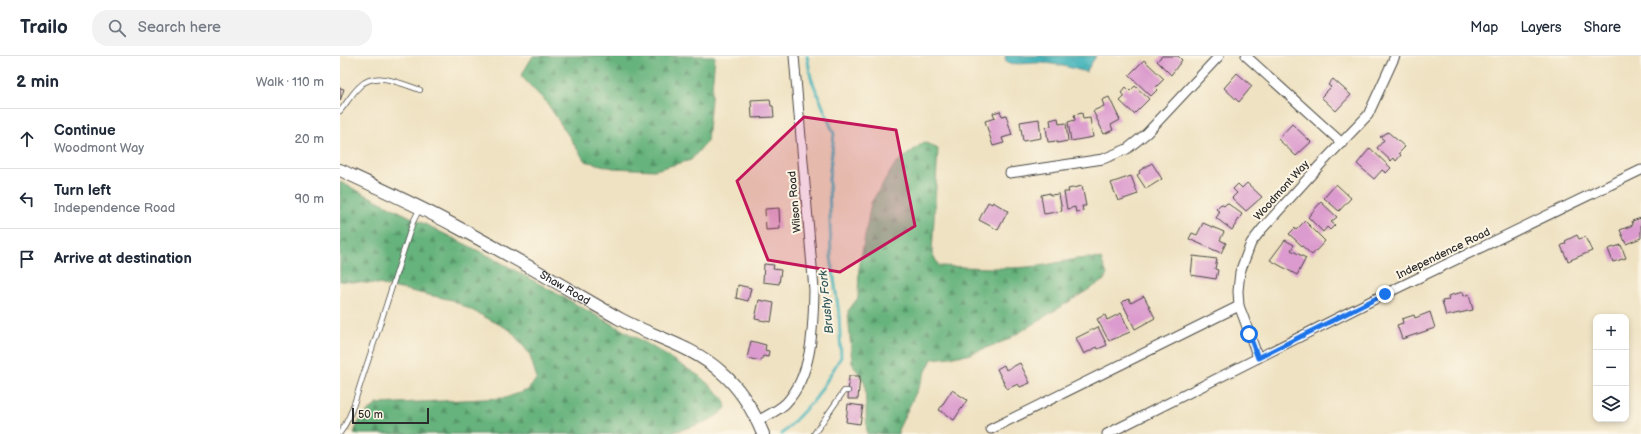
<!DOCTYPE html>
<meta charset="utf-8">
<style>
:root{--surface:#fff;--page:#f2f2f3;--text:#1f2937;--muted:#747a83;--line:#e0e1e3}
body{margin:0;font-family:"Balsamiq Sans",sans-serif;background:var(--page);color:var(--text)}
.controls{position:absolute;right:12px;bottom:12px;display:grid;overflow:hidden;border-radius:8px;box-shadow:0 2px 6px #0003}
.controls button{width:36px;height:36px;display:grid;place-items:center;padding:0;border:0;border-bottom:1px solid var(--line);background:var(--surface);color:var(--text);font:20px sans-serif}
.scale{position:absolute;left:12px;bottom:10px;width:77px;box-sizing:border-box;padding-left:4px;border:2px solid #2b2b2b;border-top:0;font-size:11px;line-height:14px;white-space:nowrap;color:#2b2b2b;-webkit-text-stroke:3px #fcf5e5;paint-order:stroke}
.stop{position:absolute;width:12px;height:12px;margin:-9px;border:3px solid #1a73e8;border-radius:50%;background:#fff}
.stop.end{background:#1a73e8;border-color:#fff;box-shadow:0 1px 4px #0008}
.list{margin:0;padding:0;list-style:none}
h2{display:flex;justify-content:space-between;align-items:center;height:52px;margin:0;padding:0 16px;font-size:17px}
h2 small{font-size:13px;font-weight:400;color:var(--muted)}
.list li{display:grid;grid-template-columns:26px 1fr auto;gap:12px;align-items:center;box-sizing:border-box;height:60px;padding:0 16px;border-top:1px solid var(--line)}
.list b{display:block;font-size:15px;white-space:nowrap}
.list p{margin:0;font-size:13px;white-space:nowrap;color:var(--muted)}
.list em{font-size:13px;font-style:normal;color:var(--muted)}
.icon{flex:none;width:22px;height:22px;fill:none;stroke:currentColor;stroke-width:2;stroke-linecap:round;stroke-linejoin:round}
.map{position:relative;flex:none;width:1301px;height:378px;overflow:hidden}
header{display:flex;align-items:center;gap:24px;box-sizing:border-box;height:56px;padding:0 20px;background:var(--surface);border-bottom:1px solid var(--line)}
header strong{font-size:19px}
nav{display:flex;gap:22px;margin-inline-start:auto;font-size:14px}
.search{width:280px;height:36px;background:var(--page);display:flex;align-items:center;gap:10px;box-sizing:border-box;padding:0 14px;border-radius:16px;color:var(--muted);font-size:15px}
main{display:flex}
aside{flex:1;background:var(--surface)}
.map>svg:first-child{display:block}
.forest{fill:url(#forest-firs);stroke:#486f54}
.water{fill:url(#water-ripples);stroke:#387073}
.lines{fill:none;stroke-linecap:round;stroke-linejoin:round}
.stream{stroke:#45b5bb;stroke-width:3}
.building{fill:#dc9bce}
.lane-casing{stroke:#484642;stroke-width:6}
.street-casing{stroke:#484642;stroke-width:11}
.secondary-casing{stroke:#484642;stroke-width:14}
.lane{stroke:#fff;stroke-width:4.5}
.street{stroke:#fff;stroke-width:9}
.secondary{stroke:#fff;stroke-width:12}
.route{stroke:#1a73e8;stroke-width:5}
.marked{fill:#c2185b;fill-opacity:0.2;stroke:#c2185b;stroke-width:3;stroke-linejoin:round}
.labels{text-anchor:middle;stroke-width:4;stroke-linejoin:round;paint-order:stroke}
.street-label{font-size:11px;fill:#2b2b2b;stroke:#fcf5e5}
.water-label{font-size:12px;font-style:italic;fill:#345b5d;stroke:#fcf5e5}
</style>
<header>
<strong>Trailo</strong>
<div class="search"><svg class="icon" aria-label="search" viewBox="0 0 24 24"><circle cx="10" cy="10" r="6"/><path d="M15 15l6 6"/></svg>Search here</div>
<nav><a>Map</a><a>Layers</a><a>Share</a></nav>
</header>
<main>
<aside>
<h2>2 min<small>Walk · 110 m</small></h2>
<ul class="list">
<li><svg class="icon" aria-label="ahead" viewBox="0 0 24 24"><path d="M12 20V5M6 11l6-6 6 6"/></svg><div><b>Continue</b><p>Woodmont Way</p></div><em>20 m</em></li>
<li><svg class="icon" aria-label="left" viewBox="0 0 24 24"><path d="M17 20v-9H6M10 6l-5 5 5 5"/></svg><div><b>Turn left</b><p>Independence Road</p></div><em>90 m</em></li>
<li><svg class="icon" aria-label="arrive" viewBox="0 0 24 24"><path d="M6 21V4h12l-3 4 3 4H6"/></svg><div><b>Arrive at destination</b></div></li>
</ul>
</aside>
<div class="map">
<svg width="1301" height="378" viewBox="0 0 1301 378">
<defs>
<pattern id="forest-firs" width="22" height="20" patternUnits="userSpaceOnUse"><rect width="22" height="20" fill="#66b37d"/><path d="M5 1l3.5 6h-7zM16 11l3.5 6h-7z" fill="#549267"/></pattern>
<pattern id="water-ripples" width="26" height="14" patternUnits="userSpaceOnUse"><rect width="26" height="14" fill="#45b5bb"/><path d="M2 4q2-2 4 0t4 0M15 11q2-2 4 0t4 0" fill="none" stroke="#3a9398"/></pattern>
</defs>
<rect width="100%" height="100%" fill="#fcf5e5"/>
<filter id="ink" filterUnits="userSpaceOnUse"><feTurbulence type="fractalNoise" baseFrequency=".025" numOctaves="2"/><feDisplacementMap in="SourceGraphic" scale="8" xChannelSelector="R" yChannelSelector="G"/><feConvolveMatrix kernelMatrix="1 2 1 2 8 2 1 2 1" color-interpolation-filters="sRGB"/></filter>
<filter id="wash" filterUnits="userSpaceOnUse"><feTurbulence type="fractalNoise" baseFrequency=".012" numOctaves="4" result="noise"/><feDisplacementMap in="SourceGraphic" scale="16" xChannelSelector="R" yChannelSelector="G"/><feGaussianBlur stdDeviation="0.9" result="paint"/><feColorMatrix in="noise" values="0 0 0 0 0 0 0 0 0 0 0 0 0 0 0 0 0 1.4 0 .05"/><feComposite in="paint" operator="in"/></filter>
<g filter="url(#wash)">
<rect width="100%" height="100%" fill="#efe2c2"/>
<g class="forest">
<polygon points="193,0 375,0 367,85 351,104 315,114 273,112 245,105 207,47 181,20"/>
<path d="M584 86 598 93 592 197 599 210C632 211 665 214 698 210 718 208 741 199 761 203L767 218 764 224 667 284 627 299 592 303 558 374V378H527L525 327 512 307 508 255 518 242 519 213 531 147 555 108Z"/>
<path d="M0 126 149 200 306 287 359 320 374 333 384 344 386 352C373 367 347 371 329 378H14C17 364 27 355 38 348L165 342 188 334 197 322 189 297 170 274 112 244 38 228 0 225Z"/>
</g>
<path class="water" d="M665 0H756L746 16C732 12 718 8 703 7 690 6 678 10 666 6Z"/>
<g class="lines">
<polyline class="stream" points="442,378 476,342 501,301 499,258 491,201 489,123 494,78 471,22 467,0"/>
</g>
<g id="blocks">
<g class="building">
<polygon points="822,0 838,0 842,4 831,19 817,5"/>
<polygon points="804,4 824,23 815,32 817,34 811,40 789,19"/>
<polygon points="897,17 912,30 899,46 884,32"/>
<polygon points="993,23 1011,39 996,55 981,41 991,31 988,29"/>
<polygon points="795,30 809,43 794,58 780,45 785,40 781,37 786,31 790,35"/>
<polygon points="0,32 4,33 0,45"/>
<polygon points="769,41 780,64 771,69 773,74 764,78 753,55 764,50 762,44"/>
<polygon points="430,43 431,50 433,50 434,61 412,62 411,44"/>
<polygon points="660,55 662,60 666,59 672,79 662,82 664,87 653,90 645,65 655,62 653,57"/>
<polygon points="742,57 743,63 750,62 753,81 731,85 728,66 735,64 734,59"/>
<polygon points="718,62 719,68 726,67 728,85 717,87 717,85 708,86 706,71 711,70 710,64"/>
<polygon points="699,63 701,82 683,85 680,66"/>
<polygon points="952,68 971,86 956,100 938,83"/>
<polygon points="1048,76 1065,91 1059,97 1061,99 1056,105 1054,102 1051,105 1037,92 1044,84 1040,81"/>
<polygon points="1030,92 1051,112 1046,117 1042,114 1034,123 1017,108"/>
<polygon points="812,107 822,123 806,133 797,119 800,117 799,115"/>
<polygon points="791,120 798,138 778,145 771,127"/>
<polygon points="907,127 922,141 906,155 892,142 897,137 893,133 898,128 902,132"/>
<polygon points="996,128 1011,142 999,155 984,142"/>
<polygon points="742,130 746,150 742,150 743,155 736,156 735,151 727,153 724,136 729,136 728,133"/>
<polygon points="710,137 710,139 719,138 722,155 704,158 701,139"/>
<polygon points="648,146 652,148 653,146 668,155 658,174 639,164"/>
<polygon points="981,146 997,161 991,166 995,169 990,174 987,171 983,176 968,161"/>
<polygon points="887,147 902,158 892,174 876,162 880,156 876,153 881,148 884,150"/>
<polygon points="439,152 440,173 426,174 425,153"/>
<polygon points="1301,162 1301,182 1286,188 1280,174 1293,169 1292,165"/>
<polygon points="965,165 985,185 972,199 949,178 955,172 956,174"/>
<polygon points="863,167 884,176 880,184 886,187 881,197 849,183 852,177 857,179"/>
<polygon points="1237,179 1239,183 1245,181 1252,195 1228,205 1221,190 1226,187 1225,185"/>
<polygon points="945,184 954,189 951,194 966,202 957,219 930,204"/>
<polygon points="1281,189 1286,202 1273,206 1268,193"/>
<polygon points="853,200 877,203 875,213 878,214 876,223 851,219"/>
<polygon points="424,208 434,209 433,213 441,214 439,228 423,226"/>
<polygon points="398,229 411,232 408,245 396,242"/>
<polygon points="1123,236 1124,240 1129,238 1133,254 1106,260 1102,245 1109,244 1108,240"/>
<polygon points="804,240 815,262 795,273 782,246 789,243 791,247"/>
<polygon points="419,244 434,247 431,266 415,263"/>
<polygon points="1090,256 1095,272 1062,283 1057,269 1063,267 1062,263 1074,259 1075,262"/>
<polygon points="781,257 790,276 769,285 757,263 765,259 767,264"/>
<polygon points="758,271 767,289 758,293 757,291 744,298 736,282"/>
<polygon points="411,285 426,289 425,294 429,295 428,301 423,300 421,305 407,302"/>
<polygon points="680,307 690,327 680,331 678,328 667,333 657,313 664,309 666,314"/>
<polygon points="509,320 520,320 518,343 508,343"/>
<polygon points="612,334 627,344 614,364 599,354"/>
<polygon points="508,348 523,350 520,368 506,366"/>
</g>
</g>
</g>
<g filter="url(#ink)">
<use href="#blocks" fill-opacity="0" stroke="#484642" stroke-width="1"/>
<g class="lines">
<g class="lane-casing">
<g id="lane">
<path d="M0 55C7 47 12 37 20 30 36 14 62 28 80 34"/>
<path d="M0 377C12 360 17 337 24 317 41 267 56 217 73 166L80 152"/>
<polyline points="474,378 504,335 508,335"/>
</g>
</g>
<g class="street-casing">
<g id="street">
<polyline points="906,0 1002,87"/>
<polyline points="670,117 763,103 787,93 807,77 879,0"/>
<polyline points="918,302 903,260 899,250 898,235 900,216 911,187 922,173 980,109 1028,59 1055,0"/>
<path d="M417 365C427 360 439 354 446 347 473 318 473 271 474 234L454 0"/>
<polyline points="651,373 899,250"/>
<polyline points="767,378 1045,238 1301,114"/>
</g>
</g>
<g class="secondary-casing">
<g id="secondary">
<path id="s1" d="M0 114C39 132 79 150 117 171 172 200 226 232 280 263 313 281 353 290 381 316 400 332 414 356 423 378"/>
</g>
</g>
<use href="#lane" class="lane"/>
<use href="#street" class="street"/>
<use href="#secondary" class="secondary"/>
</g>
</g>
<g class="lines" filter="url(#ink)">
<polyline class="route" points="909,278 918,302 1045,238"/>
</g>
<path class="marked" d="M464 61 556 74 575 170 500 216 428 204 397 125Z"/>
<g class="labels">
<g class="street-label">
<text transform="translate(941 134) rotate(-48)" y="4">Woodmont Way</text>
<text transform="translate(454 146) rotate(-95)" y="4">Wilson Road</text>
<text transform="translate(1103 197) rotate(-26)" y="4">Independence Road</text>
<text dy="4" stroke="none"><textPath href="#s1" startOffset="254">Shaw Road</textPath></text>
</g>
<g class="water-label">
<text transform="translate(486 246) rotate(-96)" y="4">Brushy Fork</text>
</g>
</g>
</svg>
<div class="controls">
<button>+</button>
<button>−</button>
<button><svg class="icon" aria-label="layers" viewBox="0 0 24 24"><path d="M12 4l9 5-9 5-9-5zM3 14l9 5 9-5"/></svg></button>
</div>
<div class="scale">50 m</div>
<div class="stop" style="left:909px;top:278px"></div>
<div class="stop end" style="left:1045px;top:238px"></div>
</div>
</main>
